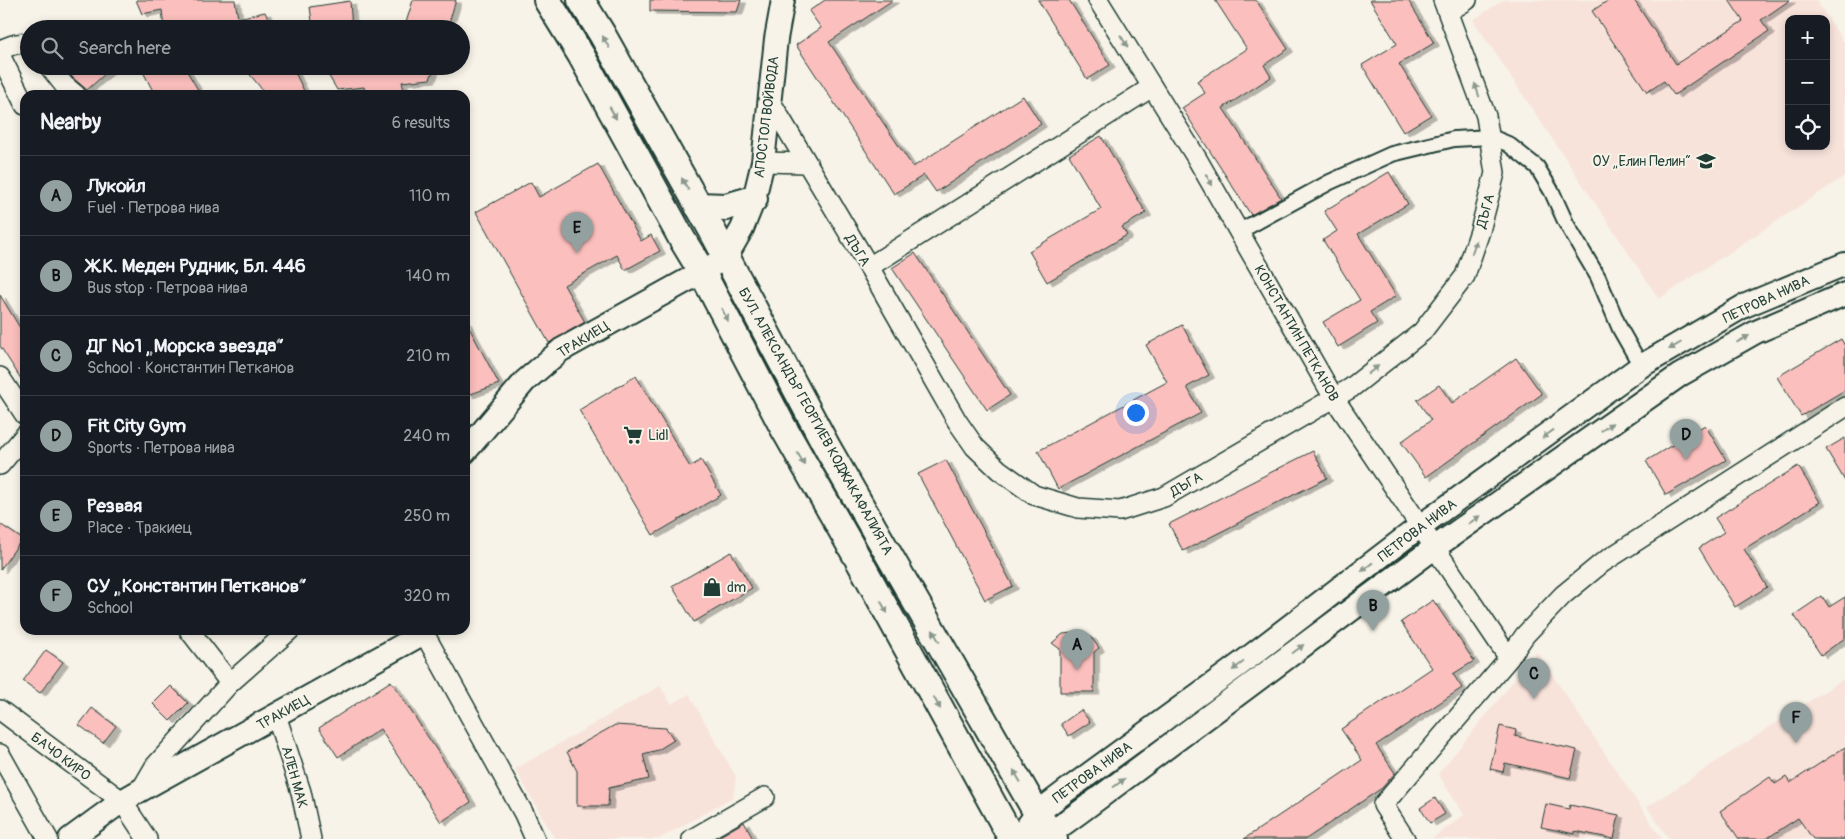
<!DOCTYPE html>
<meta charset="utf-8">
<style>
:root{--surface:#171b24;--page:#242831;--text:#f1f3f6;--muted:#9ea1a6;--line:#363941;--accent:#92a19f}
body{margin:0;font-family:Pangolin,sans-serif;background:var(--page);color:var(--text)}
.controls{position:absolute;right:15px;top:15px;display:grid;overflow:hidden;border-radius:10px;box-shadow:0 2px 8px #0003}
.controls button{width:45px;height:45px;display:grid;place-items:center;padding:0;border:0;border-bottom:1px solid var(--line);background:var(--surface);color:var(--text);font:25px sans-serif}
.you{position:absolute;left:1135px;top:412px;width:18px;height:18px;margin:-12px;border:4px solid #fff;border-radius:50%;background:#1a73e8;box-shadow:0 0 0 8px #1a73e833}
.badge{display:grid;place-items:center;width:32px;height:32px;border-radius:50%;background:var(--accent);color:#111;font-size:16px;font-weight:700}
.pin{position:absolute;translate:-50% -41px;filter:drop-shadow(0 1px 2px #0008)}
.pin::after{content:'';position:absolute;top:26px;width:18px;height:15px;background:inherit;clip-path:polygon(0 0,100% 0,50% 100%)}
.list{margin:0;padding:0;list-style:none}
h2{display:flex;justify-content:space-between;align-items:center;height:65px;margin:0;padding:0 20px;font-size:21px}
h2 small{font-size:16px;font-weight:400;color:var(--muted)}
.list li{display:grid;grid-template-columns:32px 1fr auto;gap:15px;align-items:center;box-sizing:border-box;height:80px;padding:0 20px;border-top:1px solid var(--line)}
.list b{display:block;font-size:19px;white-space:nowrap}
.list p{margin:0;font-size:16px;white-space:nowrap;color:var(--muted)}
.list em{font-size:16px;font-style:normal;color:var(--muted)}
.icon{flex:none;width:28px;height:28px;fill:none;stroke:currentColor;stroke-width:2;stroke-linecap:round;stroke-linejoin:round}
.map{position:relative;flex:none;width:1845px;height:839px;overflow:hidden}
.search{position:absolute;background:var(--surface);box-shadow:0 2px 8px #0003;left:20px;top:20px;width:450px;height:55px;display:flex;align-items:center;gap:12px;box-sizing:border-box;padding:0 18px;border-radius:28px;color:var(--muted);font-size:19px}
.panel{position:absolute;background:var(--surface);box-shadow:0 2px 8px #0003;left:20px;top:90px;width:450px;height:545px;border-radius:15px}
.map>svg:first-child{display:block}
.built{fill:#f8e3db;fill-rule:evenodd}
.building{fill:#fbbfbd;stroke:#1f3d34;filter:url(#shadow)}
.lines{fill:none;stroke-linecap:round;stroke-linejoin:round}
.pedestrian-casing{stroke:#1f3d34;stroke-width:18}
.minor-casing{stroke:#1f3d34;stroke-width:22}
.tertiary-casing{stroke:#1f3d34;stroke-width:26}
.secondary-casing{stroke:#1f3d34;stroke-width:30}
.pedestrian{stroke:#f7f3e8;stroke-width:14}
.minor{stroke:#f7f3e8;stroke-width:19}
.tertiary{stroke:#f7f3e8;stroke-width:22}
.secondary{stroke:#f7f3e8;stroke-width:26}
.oneway{fill:#8b988e}
.labels{text-anchor:middle;stroke-width:4;stroke-linejoin:round;paint-order:stroke}
.street-label{font-size:14px;fill:#1f3d34;stroke:#f7f3e8}
.poi-label{font-size:14px;fill:#1f3d34;stroke:#f7f3e8;text-anchor:start}
</style>
<div class="map">
<svg width="1845" height="839" viewBox="0 0 1845 839">
<defs>
<filter id="shadow"><feDropShadow dx="5.5" dy="3" stdDeviation="0" flood-color="#0004"/></filter>
</defs>
<rect width="100%" height="100%" fill="#f7f3e8"/>
<filter id="ink" filterUnits="userSpaceOnUse"><feTurbulence type="fractalNoise" baseFrequency=".02" numOctaves="2"/><feDisplacementMap in="SourceGraphic" scale="10" xChannelSelector="R" yChannelSelector="G"/><feConvolveMatrix kernelMatrix="1 2 1 2 8 2 1 2 1" color-interpolation-filters="sRGB"/></filter>
<g filter="url(#ink)">
<g class="built">
<path d="M1503 0H1816L1845 44V176L1659 299 1473 20ZM1789 19H1826V146H1789Z"/>
<polygon points="1537,652 1662,839 1433,839 1433,838 1464,815 1438,774"/>
<polygon points="1845,678 1845,839 1669,839 1647,807"/>
<polygon points="660,686 671,704 689,694 736,777 733,797 659,839 555,839 515,769"/>
</g>
<g class="building">
<polygon points="136,0 235,0 238,18 265,12 273,29 188,29 187,27 164,29 162,10 142,14"/>
<polygon points="413,0 456,0 447,29 404,29"/>
<polygon points="650,0 741,0 737,12 650,11"/>
<polygon points="825,0 893,0 829,42 913,167 1023,96 1041,124 936,192 924,175 894,194 796,45 821,28 809,11"/>
<polygon points="1038,0 1069,0 1110,65 1087,79"/>
<polygon points="1215,0 1256,0 1288,49 1264,65 1271,77 1223,108 1281,198 1251,215 1182,108 1205,93 1197,81 1247,49"/>
<polygon points="1370,0 1408,0 1434,43 1399,64 1431,115 1403,132 1362,65 1397,44"/>
<polygon points="1609,0 1634,0 1676,64 1743,21 1729,0 1790,0 1761,20 1769,31 1674,95 1664,81 1647,92 1592,11"/>
<polygon points="350,1 352,29 313,29 310,7"/>
<polygon points="64,66 114,66 87,90 72,77"/>
<polygon points="140,66 184,66 201,95 155,95"/>
<polygon points="243,66 292,66 306,95 264,95 260,87"/>
<polygon points="323,66 435,66 430,79 402,82 404,90 366,94 364,87 337,90"/>
<polygon points="1101,136 1146,213 1122,227 1127,235 1047,282 1029,251 1101,209 1069,155"/>
<polygon points="598,164 641,241 651,235 660,251 625,270 617,255 564,285 585,322 549,343 476,212 531,182 539,197"/>
<polygon points="1389,172 1408,204 1358,234 1396,296 1370,312 1377,323 1338,347 1323,322 1360,300 1323,240 1337,231 1324,211"/>
<polygon points="915,253 1010,395 987,410 892,268"/>
<polygon points="0,295 25,336 25,385 0,346"/>
<polygon points="465,320 499,384 468,395 465,388"/>
<polygon points="1182,325 1209,375 1187,387 1201,413 1058,489 1038,451 1167,382 1146,345"/>
<polygon points="1841,339 1845,346 1845,390 1801,416 1777,377"/>
<polygon points="1516,358 1542,394 1426,477 1401,442 1431,420 1417,400 1439,385 1452,403"/>
<polygon points="636,376 690,467 701,460 721,495 653,535 579,410"/>
<polygon points="1705,425 1726,460 1666,495 1646,461"/>
<polygon points="1845,438 1845,481 1826,449"/>
<polygon points="1313,451 1327,478 1183,551 1169,524"/>
<polygon points="946,460 1013,586 985,600 918,474"/>
<polygon points="1798,466 1820,502 1744,549 1767,587 1735,607 1699,548 1724,532 1715,518"/>
<polygon points="0,524 22,539 0,570"/>
<polygon points="731,552 752,588 694,622 672,586"/>
<polygon points="1822,596 1829,607 1845,597 1845,638 1821,655 1794,615"/>
<polygon points="1433,600 1474,661 1453,674 1462,688 1376,745 1395,773 1382,788 1306,839 1244,839 1362,760 1341,729 1432,668 1401,622"/>
<polygon points="1072,633 1077,636 1090,636 1099,648 1094,652 1094,692 1060,692 1060,649 1052,643 1063,634"/>
<polygon points="46,650 63,662 40,693 23,681"/>
<polygon points="391,681 471,802 441,822 380,729 338,757 319,728"/>
<polygon points="171,686 188,703 170,721 153,704"/>
<polygon points="92,708 116,726 103,743 79,725"/>
<polygon points="1081,710 1090,722 1069,736 1061,724"/>
<polygon points="615,725 666,728 674,740 658,750 643,754 649,779 609,788 608,806 577,806 577,771 567,752"/>
<polygon points="1500,726 1516,730 1515,736 1577,750 1570,778 1505,763 1503,772 1490,769"/>
<polygon points="1845,747 1845,839 1813,839 1798,818 1766,839 1739,839 1720,811 1770,777 1775,784 1786,777 1790,783"/>
<polygon points="1435,798 1445,814 1430,823 1420,808"/>
<polygon points="1546,804 1569,809 1570,805 1619,815 1614,839 1575,831 1575,834 1541,827"/>
<polygon points="744,822 753,839 715,839"/>
</g>
<g class="lines">
<g class="pedestrian-casing">
<polyline id="pedestrian" points="1238,232 1330,182 1392,154 1454,139 1491,137 1508,144 1537,167 1552,192 1566,223 1598,277 1620,329 1641,366"/>
</g>
<g class="minor-casing">
<g id="minor">
<polyline points="1098,0 1196,157 1334,398 1509,658"/>
<polyline points="1448,12 1467,0"/>
<path d="M0 50C10 46 19 41 29 45"/>
<polyline points="0,55 25,105"/>
<polyline points="49,66 64,85 76,95"/>
<polyline points="769,99 869,267 957,421 975,447 999,470 1034,495 1078,508 1120,511 1164,497 1351,388 1422,332 1465,276 1480,231 1495,173 1486,116 1443,0"/>
<polyline points="763,162 806,163"/>
<polyline points="869,267 1152,87"/>
<polyline points="0,377 25,415"/>
<polyline points="0,465 25,435"/>
<polyline points="189,630 230,683"/>
<polyline points="424,633 524,814 535,839"/>
<polyline points="0,710 122,801 147,839"/>
<polyline points="276,715 301,792 311,839"/>
<polyline points="0,754 48,839"/>
<polyline points="141,790 155,766 230,683 290,630"/>
<polyline points="692,839 765,797"/>
<polyline points="1405,839 1383,805 1509,658 1525,635 1563,595 1602,563 1845,407"/>
</g>
</g>
<g class="tertiary-casing">
<g id="tertiary">
<polyline points="465,452 525,381 561,350 702,272 726,257 742,229 754,199 763,162 776,39 783,0"/>
<polyline points="1033,838 1051,833 1080,812 1434,548 1680,375 1756,332 1845,294"/>
<polyline points="70,839 122,801 141,790 424,633 422,630"/>
<polyline points="1018,839 1037,813 1066,791 1239,665 1419,527 1641,366 1744,306 1845,264"/>
</g>
</g>
<g class="secondary-casing">
<g id="secondary">
<polyline points="547,0 581,55 682,239 702,272 783,427 861,564 1012,839"/>
<polyline points="581,0 602,34 713,232 827,447 1037,813 1054,839"/>
<polyline points="698,206 726,207 754,199"/>
</g>
</g>
<use href="#pedestrian" class="pedestrian"/>
<use href="#minor" class="minor"/>
<use href="#tertiary" class="tertiary"/>
<use href="#secondary" class="secondary"/>
</g>
<defs><path id="oneway-solid" d="M-6-.8H1V-3.2L6.5 0L1 3.2V.8H-6Z" transform="scale(1.25)"/></defs>
<g class="oneway">
<use href="#oneway-solid" transform="translate(1124 41) rotate(58)"/>
<use href="#oneway-solid" transform="translate(606 42) rotate(-119)"/>
<use href="#oneway-solid" transform="translate(1477 90) rotate(-109)"/>
<use href="#oneway-solid" transform="translate(613 113) rotate(61)"/>
<use href="#oneway-solid" transform="translate(1209 180) rotate(61)"/>
<use href="#oneway-solid" transform="translate(685 184) rotate(-119)"/>
<use href="#oneway-solid" transform="translate(1474 247) rotate(-72)"/>
<use href="#oneway-solid" transform="translate(725 315) rotate(63)"/>
<use href="#oneway-solid" transform="translate(1743 339) rotate(-29)"/>
<use href="#oneway-solid" transform="translate(1675 346) rotate(150)"/>
<use href="#oneway-solid" transform="translate(1373 370) rotate(-38)"/>
<use href="#oneway-solid" transform="translate(1607 427) rotate(-35)"/>
<use href="#oneway-solid" transform="translate(1548 434) rotate(144)"/>
<use href="#oneway-solid" transform="translate(801 459) rotate(60)"/>
<use href="#oneway-solid" transform="translate(1474 520) rotate(-35)"/>
<use href="#oneway-solid" transform="translate(1367 567) rotate(142)"/>
<use href="#oneway-solid" transform="translate(884 607) rotate(61)"/>
<use href="#oneway-solid" transform="translate(936 636) rotate(-120)"/>
<use href="#oneway-solid" transform="translate(1298 649) rotate(-37)"/>
<use href="#oneway-solid" transform="translate(1238 666) rotate(143)"/>
<use href="#oneway-solid" transform="translate(937 703) rotate(61)"/>
<use href="#oneway-solid" transform="translate(1017 776) rotate(-120)"/>
<use href="#oneway-solid" transform="translate(1119 783) rotate(-37)"/>
</g>
</g>
<defs>
<g id="school-bare" transform="scale(1.5)"><path d="M0-5L7-2L0 1L-7-2ZM-4 1L0 2.5L4 1V4Q0 6-4 4Z" fill="#1f3d34" stroke="#f7f3e8" stroke-width="2.5" paint-order="stroke"/></g>
<g id="supermarket-bare" transform="scale(1.5)"><path d="M-6-5.5h2.5l.6 2H6L4.5 2H-2.5L-4.4-4H-6ZM-1.5 3.2a1.3 1.3 0 1 0 .1 0ZM3 3.2a1.3 1.3 0 1 0 .1 0Z" fill="#1f3d34" stroke="#f7f3e8" stroke-width="2.5" paint-order="stroke"/></g>
<g id="shop-bare" transform="scale(1.5)"><path d="M-5-2.5h2.3a2.7 3.5 0 0 1 5.4 0H5L5.5 6h-11ZM-1.5-2.5h3a1.5 2.3 0 0 0-3 0Z" fill="#1f3d34" stroke="#f7f3e8" stroke-width="2.5" paint-order="stroke"/></g>
</defs>
<g fill-rule="evenodd">
<use href="#school-bare" x="1706" y="161"/>
<use href="#supermarket-bare" x="633" y="435"/>
<use href="#shop-bare" x="712" y="587"/>
</g>
<g class="labels">
<g class="street-label">
<text transform="translate(766 117) rotate(-83)" y="5">АПОСТОЛ ВОЙВОДА</text>
<text transform="translate(1485 211) rotate(-75)" y="5">ДЪГА</text>
<text transform="translate(858 250) rotate(59)" y="5">ДЪГА</text>
<text transform="translate(1766 299) rotate(-25)" y="5">ПЕТРОВА НИВА</text>
<text transform="translate(1297 333) rotate(60)" y="5">КОНСТАНТИН ПЕТКАНОВ</text>
<text transform="translate(583 339) rotate(-31)" y="5">ТРАКИЕЦ</text>
<text transform="translate(816 421) rotate(61)" y="5">БУЛ. АЛЕКСАНДЪР ГЕОРГИЕВ КОДЖАКАФАЛИЯТА</text>
<text transform="translate(1186 484) rotate(-30)" y="5">ДЪГА</text>
<text transform="translate(1417 530) rotate(-37)" y="5">ПЕТРОВА НИВА</text>
<text transform="translate(283 712) rotate(-29)" y="5">ТРАКИЕЦ</text>
<text transform="translate(61 756) rotate(37)" y="5">БАЧО КИРО</text>
<text transform="translate(1092 772) rotate(-36)" y="5">ПЕТРОВА НИВА</text>
<text transform="translate(295 777) rotate(74)" y="5">АЛЕН МАК</text>
</g>
<g class="poi-label">
<text x="1691" y="166" text-anchor="end">ОУ „Елин Пелин“</text>
<text x="648" y="440">Lidl</text>
<text x="727" y="592">dm</text>
</g>
</g>
</svg>
<div class="controls">
<button>+</button>
<button>−</button>
<button><svg class="icon" aria-label="locate" viewBox="0 0 24 24"><circle cx="12" cy="12" r="6"/><path d="M12 2v4M12 18v4M2 12h4M18 12h4"/></svg></button>
</div>
<div class="you"></div>
<div class="pin badge" style="left:1077px;top:670px">A</div>
<div class="pin badge" style="left:1373px;top:631px">B</div>
<div class="pin badge" style="left:1534px;top:699px">C</div>
<div class="pin badge" style="left:1686px;top:460px">D</div>
<div class="pin badge" style="left:577px;top:253px">E</div>
<div class="pin badge" style="left:1796px;top:743px">F</div>
<div class="search"><svg class="icon" aria-label="search" viewBox="0 0 24 24"><circle cx="10" cy="10" r="6"/><path d="M15 15l6 6"/></svg>Search here</div>
<section class="panel">
<h2>Nearby<small>6 results</small></h2>
<ul class="list">
<li><span class="badge">A</span><div><b>Лукойл</b><p>Fuel · Петрова нива</p></div><em>110 m</em></li>
<li><span class="badge">B</span><div><b>Ж.К. Меден Рудник, Бл. 446</b><p>Bus stop · Петрова нива</p></div><em>140 m</em></li>
<li><span class="badge">C</span><div><b>ДГ №1 „Морска звезда“</b><p>School · Константин Петканов</p></div><em>210 m</em></li>
<li><span class="badge">D</span><div><b>Fit City Gym</b><p>Sports · Петрова нива</p></div><em>240 m</em></li>
<li><span class="badge">E</span><div><b>Резвая</b><p>Place · Тракиец</p></div><em>250 m</em></li>
<li><span class="badge">F</span><div><b>СУ „Константин Петканов“</b><p>School</p></div><em>320 m</em></li>
</ul>
</section>
</div>
